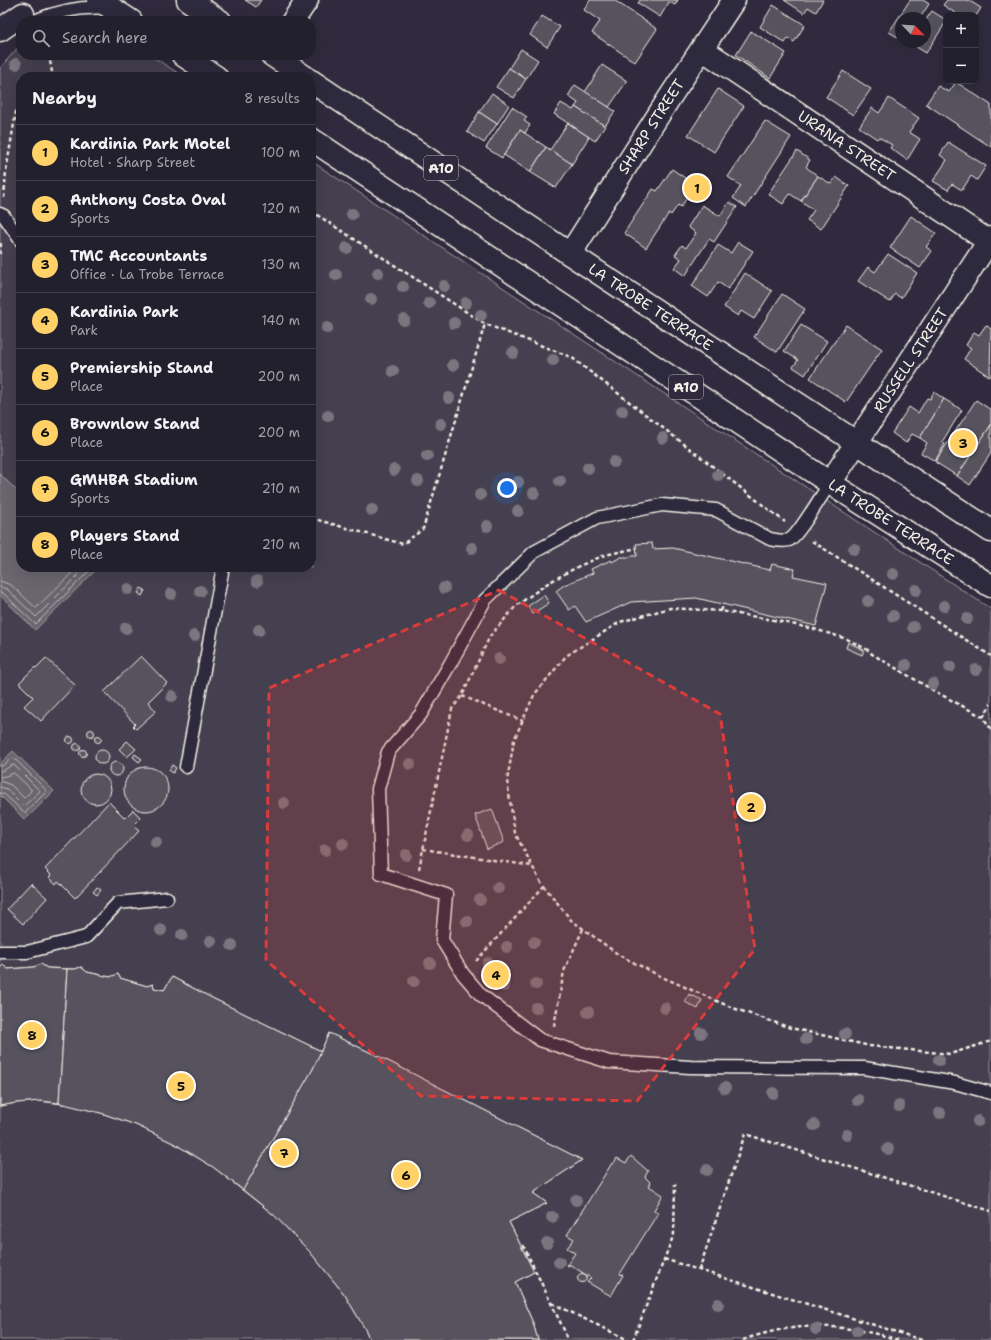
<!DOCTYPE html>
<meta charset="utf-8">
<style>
:root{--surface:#23202e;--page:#2f2d3a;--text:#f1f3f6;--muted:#a3a3aa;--line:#403e4a;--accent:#ffd166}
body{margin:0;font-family:"Shantell Sans",sans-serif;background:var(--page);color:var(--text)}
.controls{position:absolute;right:12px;top:12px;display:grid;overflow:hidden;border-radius:8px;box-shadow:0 4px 16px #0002}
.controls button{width:36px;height:36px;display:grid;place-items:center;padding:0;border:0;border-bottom:1px solid var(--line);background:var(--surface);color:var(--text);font:20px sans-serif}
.compass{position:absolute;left:895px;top:12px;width:36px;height:36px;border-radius:50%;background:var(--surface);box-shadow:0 4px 16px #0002;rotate:115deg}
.you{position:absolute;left:507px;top:488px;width:14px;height:14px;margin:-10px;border:3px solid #fff;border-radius:50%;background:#1a73e8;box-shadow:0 0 0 6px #1a73e833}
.badge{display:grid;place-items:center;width:26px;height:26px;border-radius:50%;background:var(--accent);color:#111;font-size:13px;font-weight:700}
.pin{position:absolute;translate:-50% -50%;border:2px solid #fff;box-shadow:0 1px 4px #0006}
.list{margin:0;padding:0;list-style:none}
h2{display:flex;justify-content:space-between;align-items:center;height:52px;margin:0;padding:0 16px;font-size:17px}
h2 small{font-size:13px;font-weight:400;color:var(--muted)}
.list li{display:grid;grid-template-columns:26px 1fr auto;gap:12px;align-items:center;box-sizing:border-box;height:56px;padding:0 16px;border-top:1px solid var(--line)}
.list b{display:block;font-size:15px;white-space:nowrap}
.list p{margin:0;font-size:13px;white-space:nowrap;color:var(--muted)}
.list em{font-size:13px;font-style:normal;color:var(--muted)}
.icon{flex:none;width:22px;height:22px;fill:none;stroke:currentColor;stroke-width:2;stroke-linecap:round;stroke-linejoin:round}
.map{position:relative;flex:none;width:991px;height:1340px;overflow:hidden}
.search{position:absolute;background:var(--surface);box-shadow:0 4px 16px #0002;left:16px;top:16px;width:300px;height:44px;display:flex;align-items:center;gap:10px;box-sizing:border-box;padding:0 14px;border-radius:16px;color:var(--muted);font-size:15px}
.panel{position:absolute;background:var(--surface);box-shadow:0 4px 16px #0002;left:16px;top:72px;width:300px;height:500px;border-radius:16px}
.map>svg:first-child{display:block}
.green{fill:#454050;stroke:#9c989c}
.water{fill:#6a6670;stroke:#a19ea0}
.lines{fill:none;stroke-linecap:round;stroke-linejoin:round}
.shore{stroke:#bdb9b8;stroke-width:1}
.building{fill:#56525f;stroke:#f4f1e8}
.service-casing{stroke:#f4f1e8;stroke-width:15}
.minor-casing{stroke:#f4f1e8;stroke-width:25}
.trunk-casing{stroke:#f4f1e8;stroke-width:25}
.path{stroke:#f4f1e8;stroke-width:2.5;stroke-dasharray:4 3;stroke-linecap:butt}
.service{stroke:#2f2a3d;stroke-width:12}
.minor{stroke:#2f2a3d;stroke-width:22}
.trunk{stroke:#2f2a3d;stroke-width:22}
.tree{fill:#7a757e}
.marked{fill:#d93c3b;fill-opacity:0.2;stroke:#d93c3b;stroke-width:3;stroke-dasharray:8 5;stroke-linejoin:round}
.labels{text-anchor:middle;stroke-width:3.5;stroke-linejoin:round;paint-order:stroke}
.shield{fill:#2f2a3d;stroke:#b9b5b5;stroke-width:1}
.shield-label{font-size:14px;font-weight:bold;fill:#f4f1e8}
.street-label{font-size:15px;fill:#f4f1e8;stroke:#2f2a3d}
</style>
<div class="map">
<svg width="991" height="1340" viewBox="0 0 991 1340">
<rect width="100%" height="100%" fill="#2f2a3d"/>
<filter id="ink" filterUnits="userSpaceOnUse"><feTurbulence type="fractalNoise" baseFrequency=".025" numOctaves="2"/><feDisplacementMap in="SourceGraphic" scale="8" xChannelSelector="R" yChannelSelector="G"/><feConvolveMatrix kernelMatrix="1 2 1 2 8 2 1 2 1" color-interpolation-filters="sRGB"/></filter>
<g filter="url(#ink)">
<polygon class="green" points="21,44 21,55 150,55 184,77 21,77 21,567 311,567 311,161 991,609 991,1340 0,1340 0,68"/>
<g class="water">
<polygon points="0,474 21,495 21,567 94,567 97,569 35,630 0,595"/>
<polygon points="13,751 54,791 25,820 0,795 0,764"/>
</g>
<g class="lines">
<g class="shore">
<polyline points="0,581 11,585 36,608 78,567"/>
<polyline points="0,587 7,589 36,617 86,567"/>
<polyline points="0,592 4,594 34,623 36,624 91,569 92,567"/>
<path d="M0 766C6 766 8 759 14 758L47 791 25 813 4 794 0 793"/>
<path d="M0 771C6 771 9 765 14 765L40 791 24 806 7 789 0 787"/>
<polyline points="0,777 6,776 14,773 31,789 31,791 24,798 11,785 0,781"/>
</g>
</g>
<g class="building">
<polygon points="245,0 261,0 256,7"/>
<polygon points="590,0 614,0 657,29 635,62 592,33 600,21 584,10"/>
<polygon points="640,0 678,0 675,5 669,2 660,17 638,3"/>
<polygon points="784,0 823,0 816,12 808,7 804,13"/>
<polygon points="910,0 923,0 929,4 920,18 901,18 901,39 889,32"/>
<polygon points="947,0 968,0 981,8 976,16 976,15 958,15 943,5"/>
<polygon points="773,5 805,25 794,42 788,38 785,43 760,27"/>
<polygon points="932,11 946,20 946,22 926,53 910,43 911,42 925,42 925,21"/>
<polygon points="542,16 560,27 547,47 530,35"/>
<polygon points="751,31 786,53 770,78 736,55"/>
<polygon points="521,49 538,60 526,79 509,68"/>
<polygon points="602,65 627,81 609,107 585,92"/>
<polygon points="509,68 526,79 514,98 496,87"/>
<polygon points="843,71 871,89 853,115 826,97"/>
<polygon points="956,82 991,105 991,147 926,104 938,86 949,92"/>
<polygon points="575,85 615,111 605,126 575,107 578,103 568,96"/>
<polygon points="718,89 744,106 714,152 688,135"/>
<polygon points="492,93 509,105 497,124 479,112"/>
<polygon points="889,98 919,118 909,132 920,139 907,160 890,148 892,145 879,137 877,139 859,127 872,108 879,113"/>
<polygon points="561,103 573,110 575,107 605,126 595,141 554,114"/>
<polygon points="512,107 527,117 524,121 530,125 525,133 520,130 502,158 486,148"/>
<polygon points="479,112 497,124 484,143 467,132"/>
<polygon points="765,121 791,137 746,207 733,198 741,186 728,177"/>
<polygon points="568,123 589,137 572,164 550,150"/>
<polygon points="520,130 546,147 530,172 504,155"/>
<polygon points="948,142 986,166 977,180 971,176 962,190 952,184 948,190 933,181 947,160 940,155"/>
<polygon points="546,147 572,164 556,188 530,172"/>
<polygon points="797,151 810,160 806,167 818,176 801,201 790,194 783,204 768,194"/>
<polygon points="672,169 695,185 681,207 678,205 671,215 669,213 646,248 624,233 653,189 657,191"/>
<polygon points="818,176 831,184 836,177 849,186 821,229 807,220 814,210 801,201"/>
<polygon points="729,202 737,207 714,242 709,239 685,276 674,268 681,259 675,255 682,245 686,248 696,233 688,227 702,205 720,216"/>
<polygon points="911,216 936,233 926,247 932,251 920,268 890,248"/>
<polygon points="738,242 753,251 728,289 718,282 708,297 692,286 718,245 731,253"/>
<polygon points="888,254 917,273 901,298 895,294 890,302 858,281 868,267 875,272"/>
<polygon points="745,273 772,291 754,319 741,311 738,316 724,307"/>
<polygon points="782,294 805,309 777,352 754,337"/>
<polygon points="801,325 827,341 805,375 793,367 798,360 784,351"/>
<polygon points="846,325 882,349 846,402 810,378"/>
<polygon points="986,325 991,329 990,377 964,359 971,348 966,345 974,332 979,335"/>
<polygon points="934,392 944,399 920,438 912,434 906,443 892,433 909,407 918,413 927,398 930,399"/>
<polygon points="944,399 962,410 942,442 945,444 935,461 921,453 927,443 920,438"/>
<polygon points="976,400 991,410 991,425 957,476 935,462"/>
<polygon points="991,425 991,453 970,485 957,476"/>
<polygon points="652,543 653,549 673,548 770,570 772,564 795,569 793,576 827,583 816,626 696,598 631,602 586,622 575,606 569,610 556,591 564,585 593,573 591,569 611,560 612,562 621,557 631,557 631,556 637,556 636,544"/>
<polygon points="141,588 145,590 142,596 138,593"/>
<polygon points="544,595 549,603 532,614 528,606"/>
<polygon points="848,642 864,650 862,655 846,648"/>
<polygon points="141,656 167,683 148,702 156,711 136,729 133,726 135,724 104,692"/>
<polygon points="46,658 75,685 41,721 24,706 33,697 19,683 35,667 36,668"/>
<circle cx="91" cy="733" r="3.5"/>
<circle cx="98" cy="739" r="3.5"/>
<circle cx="70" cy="740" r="3.5"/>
<polygon points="127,741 136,749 127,757 119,749"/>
<circle cx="77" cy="747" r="3.5"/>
<circle cx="83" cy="753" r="3.5"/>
<circle cx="102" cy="757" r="7"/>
<polygon points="135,754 142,759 139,762 133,757"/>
<circle cx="116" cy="769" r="7"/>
<polygon points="172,765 176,768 173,773 169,770"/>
<circle cx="146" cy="789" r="22"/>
<circle cx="96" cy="789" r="15"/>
<polygon points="109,802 125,818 133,810 141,818 133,826 139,831 75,898 58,881 56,884 49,877 51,875 45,869"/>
<polygon points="492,809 504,842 487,849 475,815"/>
<polygon points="31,883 47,898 23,924 7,909"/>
<polygon points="97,887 101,890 97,895 93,892"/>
<polygon points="41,964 47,968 75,969 81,967 87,972 110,977 118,974 120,978 147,986 153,984 154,988 164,990 172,977 214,999 321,1051 329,1033 384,1059 582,1160 533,1193 547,1203 509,1222 534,1272 515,1282 533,1323 538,1340 370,1340 366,1331 345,1295 310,1252 274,1215 213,1167 175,1144 136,1125 101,1113 69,1105 40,1101 16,1103 0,1106 0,968 3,965 8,969 34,967"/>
<polygon points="41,964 47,968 67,969 59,1103 40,1101 16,1103 0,1106 0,968 3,965 8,969 34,967"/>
<polygon points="81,967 87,972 110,977 118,974 120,978 147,986 153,984 154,988 164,990 172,977 214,999 321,1051 313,1069 243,1190 213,1167 175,1144 136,1125 101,1113 59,1103 67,969 75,969"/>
<polygon points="689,994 702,1000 698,1009 685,1002"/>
<polygon points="329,1033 384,1059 582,1160 533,1193 547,1203 509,1222 534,1272 515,1282 533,1323 538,1340 370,1340 366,1331 345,1295 310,1252 274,1215 243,1190 313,1069"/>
<polygon points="631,1156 648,1171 645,1177 651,1183 649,1186 663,1195 654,1210 658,1213 620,1274 623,1275 611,1296 587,1282 591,1278 569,1264 569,1266 567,1265 575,1253 567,1248 574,1239 567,1235 612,1163 613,1164 617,1158 626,1163"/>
<circle cx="582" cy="1278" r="4.5"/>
</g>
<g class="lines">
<g class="service-casing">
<g id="service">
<path d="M34 21C58 11 82 6 108 8"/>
<polyline points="0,214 4,216 21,241"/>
<path d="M830 483C823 493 798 536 789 540 783 542 776 540 770 539L716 510 662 505 597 518 534 552 485 600 450 664 421 714 388 752 378 789 381 874 446 895 442 940 463 974 481 995 540 1040 609 1062 690 1067 864 1068 955 1083 991 1093"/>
<polyline points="186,767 223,567"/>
<polyline points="0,952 27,952 86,937 118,903 167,898"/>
</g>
</g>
<g class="minor-casing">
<g id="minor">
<polyline points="293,21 307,0"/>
<polyline points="0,30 23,14"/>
<path id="s1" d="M702 49 991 243"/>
<path id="s2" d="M570 254 668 100 734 0"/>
<path id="s3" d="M830 483 991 238"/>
</g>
</g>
<g class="trunk-casing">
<g id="trunk">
<polyline points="99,0 131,21"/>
<polyline points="188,0 220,21"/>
<polyline points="183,55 216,77"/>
<polyline points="272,55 305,77"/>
<path id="s4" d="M311 81 570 254 991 531"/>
<path id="s5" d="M311 139 830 483 991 586"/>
</g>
</g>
<g class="path">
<polyline points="47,55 50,61 53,77"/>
<polyline points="94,77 103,76 104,77"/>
<polyline points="4,198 6,171 16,112 21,106"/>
<polyline points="311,211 485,324 571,357 785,522"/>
<polyline points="0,254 1,243"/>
<polyline points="311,518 403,544 423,529 485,324"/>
<polyline points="812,541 991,656"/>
<polyline points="721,611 724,604"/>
<polyline points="462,696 523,721"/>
<polyline points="983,717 991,704"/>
<polyline points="991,729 983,717 936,692 872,654 868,650 847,639 814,629 774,620 721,611 670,608 620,622 566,656 534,695 514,740 507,781 515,833 540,881 571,920 619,955 662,977 733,1008 791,1028 870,1046 950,1054 991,1041"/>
<polyline points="423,849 532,866"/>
<polyline points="419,869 452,709 462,696 490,636 516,606 548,583 579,566 605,555 637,548"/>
<polyline points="476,961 544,886"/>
<polyline points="554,1026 564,971 583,929"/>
<polyline points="523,1245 564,1330 567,1340"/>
<polyline points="664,1259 922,1340"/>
<polyline points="699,1270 745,1134 991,1211"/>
<polyline points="552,1303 628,1340"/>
<polyline points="633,1340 674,1234 675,1184"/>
<path d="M743 1340C750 1337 759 1335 766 1333 811 1321 856 1327 899 1340"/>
</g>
<use href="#service" class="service"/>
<use href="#minor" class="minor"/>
<use href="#trunk" class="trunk"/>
</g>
<g class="tree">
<circle cx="16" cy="64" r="6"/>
<circle cx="352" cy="214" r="6"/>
<circle cx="347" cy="248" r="6"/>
<circle cx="378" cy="273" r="6"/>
<circle cx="336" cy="275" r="6"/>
<circle cx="444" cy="286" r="6"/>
<circle cx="403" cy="287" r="6"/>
<circle cx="371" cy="299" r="6"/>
<circle cx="429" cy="303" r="6"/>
<circle cx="466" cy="303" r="6"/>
<circle cx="481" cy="315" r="6"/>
<circle cx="404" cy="320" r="6"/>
<circle cx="454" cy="323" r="6"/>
<circle cx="327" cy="328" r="6"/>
<circle cx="513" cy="353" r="6"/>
<circle cx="553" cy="360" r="6"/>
<circle cx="453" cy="365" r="6"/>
<circle cx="393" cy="371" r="6"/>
<circle cx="449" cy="398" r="6"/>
<circle cx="622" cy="411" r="6"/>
<circle cx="328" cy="416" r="6"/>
<circle cx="441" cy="424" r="6"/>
<circle cx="663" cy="438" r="6"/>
<circle cx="427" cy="456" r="6"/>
<circle cx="614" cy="462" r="6"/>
<circle cx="588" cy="468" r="6"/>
<circle cx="394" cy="470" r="6"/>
<circle cx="718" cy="475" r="6"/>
<circle cx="418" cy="481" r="6"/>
<circle cx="560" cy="481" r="6"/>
<circle cx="518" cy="482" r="6"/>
<circle cx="534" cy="493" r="6"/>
<circle cx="480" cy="495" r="6"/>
<circle cx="372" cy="510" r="6"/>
<circle cx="518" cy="511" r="6"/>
<circle cx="487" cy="526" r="6"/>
<circle cx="472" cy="548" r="6"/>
<circle cx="854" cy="549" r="6"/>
<circle cx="893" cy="574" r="6"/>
<circle cx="257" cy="581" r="6"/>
<circle cx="444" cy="588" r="6"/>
<circle cx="128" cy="589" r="6"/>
<circle cx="916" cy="590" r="6"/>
<circle cx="200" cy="591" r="6"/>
<circle cx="171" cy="594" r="6"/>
<circle cx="868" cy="601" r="6"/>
<circle cx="944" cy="606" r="6"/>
<circle cx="893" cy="616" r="6"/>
<circle cx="967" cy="619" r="6"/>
<circle cx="913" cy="627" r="6"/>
<circle cx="126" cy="628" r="6"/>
<circle cx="259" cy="630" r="6"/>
<circle cx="194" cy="636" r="6"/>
<circle cx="499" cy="659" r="6"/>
<circle cx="906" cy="665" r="6"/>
<circle cx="950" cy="667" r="6"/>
<circle cx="976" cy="670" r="6"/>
<circle cx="933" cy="684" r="6"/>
<circle cx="172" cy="696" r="6"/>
<circle cx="410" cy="764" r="6"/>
<circle cx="284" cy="803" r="6"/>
<circle cx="468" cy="835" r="6"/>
<circle cx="156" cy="842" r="6"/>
<circle cx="343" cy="844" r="6"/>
<circle cx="325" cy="850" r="6"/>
<circle cx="406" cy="855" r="6"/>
<circle cx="498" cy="888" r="6"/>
<circle cx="480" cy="900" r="6"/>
<circle cx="467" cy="921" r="6"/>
<circle cx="161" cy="930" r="6"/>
<circle cx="182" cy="935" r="6"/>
<circle cx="211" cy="941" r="6"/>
<circle cx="534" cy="942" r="6"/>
<circle cx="232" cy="945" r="6"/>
<circle cx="507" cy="947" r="6"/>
<circle cx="430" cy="963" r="6"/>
<circle cx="488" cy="963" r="6"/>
<circle cx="414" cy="981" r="6"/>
<circle cx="536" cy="984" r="6"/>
<circle cx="504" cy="986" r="6"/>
<circle cx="536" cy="1008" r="6"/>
<circle cx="665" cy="1008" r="6"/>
<circle cx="588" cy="1012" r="6"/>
<circle cx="701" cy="1033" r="6"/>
<circle cx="845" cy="1034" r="6"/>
<circle cx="806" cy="1039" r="6"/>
<circle cx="939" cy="1060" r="6"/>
<circle cx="725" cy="1088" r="6"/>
<circle cx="773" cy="1093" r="6"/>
<circle cx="858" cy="1100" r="6"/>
<circle cx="899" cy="1106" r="6"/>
<circle cx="940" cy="1113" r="6"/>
<circle cx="978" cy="1121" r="6"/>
<circle cx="814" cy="1125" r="6"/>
<circle cx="847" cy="1135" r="6"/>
<circle cx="888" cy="1149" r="6"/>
<circle cx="707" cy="1170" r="6"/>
<circle cx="576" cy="1200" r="6"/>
<circle cx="552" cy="1217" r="6"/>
<circle cx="547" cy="1243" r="6"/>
<circle cx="559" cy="1262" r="6"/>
<circle cx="718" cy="1304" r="6"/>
<circle cx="816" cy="1329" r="6"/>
<circle cx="857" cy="1331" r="6"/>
</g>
</g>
<path class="marked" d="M499 590 720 714 755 949 637 1101 421 1096 266 960 269 688Z"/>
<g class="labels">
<g class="shield">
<rect x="424" y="156" width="34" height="24" rx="3"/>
<rect x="669" y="375" width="34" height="24" rx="3"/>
</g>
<g class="shield-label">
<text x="441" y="173">A10</text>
<text x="686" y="392">A10</text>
</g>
<g class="street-label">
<text dy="5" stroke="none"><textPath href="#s2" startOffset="151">SHARP STREET</textPath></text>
<text dy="5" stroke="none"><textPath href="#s1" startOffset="174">URANA STREET</textPath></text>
<text dy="5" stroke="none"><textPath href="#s4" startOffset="408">LA TROBE TERRACE</textPath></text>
<text dy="5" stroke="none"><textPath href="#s3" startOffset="147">RUSSELL STREET</textPath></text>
<text dy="5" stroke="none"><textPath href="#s5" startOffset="695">LA TROBE TERRACE</textPath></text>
</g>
</g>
</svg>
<div class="controls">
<button>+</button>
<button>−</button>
</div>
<svg class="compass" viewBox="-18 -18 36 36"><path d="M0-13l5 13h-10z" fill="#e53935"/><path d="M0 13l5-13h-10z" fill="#a3a3aa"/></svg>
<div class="you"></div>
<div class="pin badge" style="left:697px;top:188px">1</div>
<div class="pin badge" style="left:751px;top:807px">2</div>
<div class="pin badge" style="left:963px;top:443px">3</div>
<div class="pin badge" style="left:496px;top:975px">4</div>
<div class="pin badge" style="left:181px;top:1086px">5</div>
<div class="pin badge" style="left:406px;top:1175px">6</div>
<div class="pin badge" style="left:284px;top:1153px">7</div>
<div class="pin badge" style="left:32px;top:1035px">8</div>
<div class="search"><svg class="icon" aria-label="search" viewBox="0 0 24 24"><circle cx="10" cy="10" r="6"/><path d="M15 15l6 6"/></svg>Search here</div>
<section class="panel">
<h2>Nearby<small>8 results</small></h2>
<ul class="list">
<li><span class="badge">1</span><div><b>Kardinia Park Motel</b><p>Hotel · Sharp Street</p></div><em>100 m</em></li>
<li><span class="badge">2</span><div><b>Anthony Costa Oval</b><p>Sports</p></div><em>120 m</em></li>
<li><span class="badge">3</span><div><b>TMC Accountants</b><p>Office · La Trobe Terrace</p></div><em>130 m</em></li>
<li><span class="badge">4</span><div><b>Kardinia Park</b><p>Park</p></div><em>140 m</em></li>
<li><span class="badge">5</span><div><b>Premiership Stand</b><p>Place</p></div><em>200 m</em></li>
<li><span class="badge">6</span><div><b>Brownlow Stand</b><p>Place</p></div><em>200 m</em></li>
<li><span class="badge">7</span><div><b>GMHBA Stadium</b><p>Sports</p></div><em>210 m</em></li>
<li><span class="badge">8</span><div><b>Players Stand</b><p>Place</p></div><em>210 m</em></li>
</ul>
</section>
</div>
